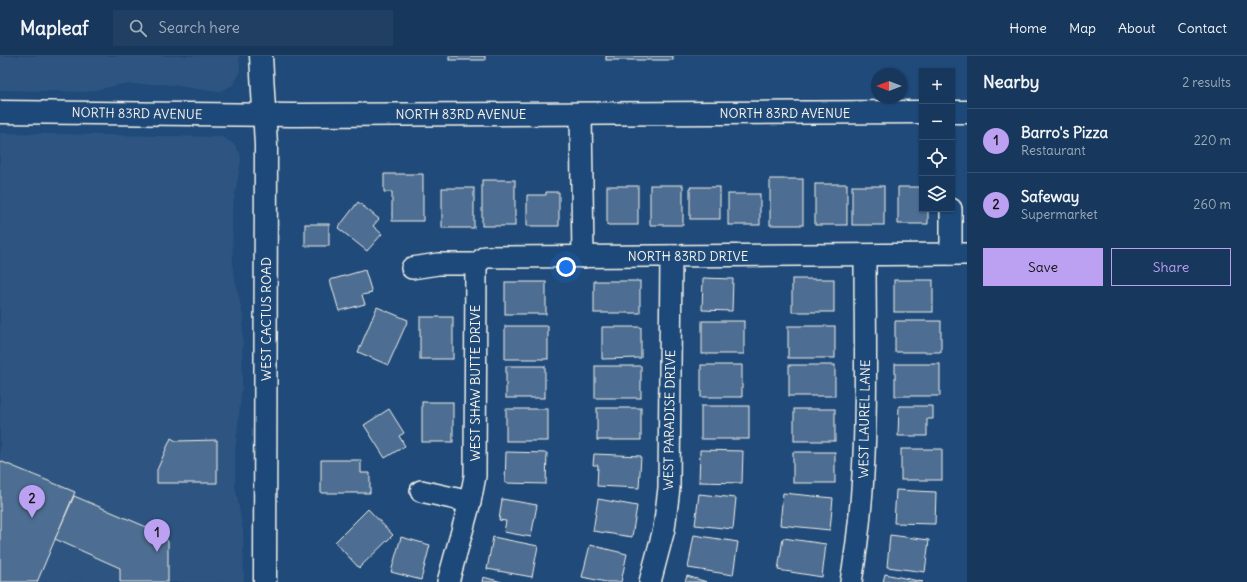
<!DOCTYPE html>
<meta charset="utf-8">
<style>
:root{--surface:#17385c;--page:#203f62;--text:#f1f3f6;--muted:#9eacbb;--line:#365272;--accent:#bca0f2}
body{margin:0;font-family:Delius,sans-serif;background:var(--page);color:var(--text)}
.controls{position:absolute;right:12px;top:12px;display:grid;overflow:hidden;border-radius:0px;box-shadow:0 1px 3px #0004}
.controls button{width:36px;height:36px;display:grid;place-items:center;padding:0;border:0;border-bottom:1px solid var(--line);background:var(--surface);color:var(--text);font:20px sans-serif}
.compass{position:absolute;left:871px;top:12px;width:36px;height:36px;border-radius:50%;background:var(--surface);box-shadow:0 1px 3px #0004;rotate:270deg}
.you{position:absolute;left:566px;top:211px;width:14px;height:14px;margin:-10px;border:3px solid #fff;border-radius:50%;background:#1a73e8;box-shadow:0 0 0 6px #1a73e833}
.badge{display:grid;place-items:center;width:26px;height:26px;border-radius:50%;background:var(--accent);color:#111;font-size:13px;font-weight:700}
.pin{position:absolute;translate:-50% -33px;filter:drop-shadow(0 1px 2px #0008)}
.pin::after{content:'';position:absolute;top:21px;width:14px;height:12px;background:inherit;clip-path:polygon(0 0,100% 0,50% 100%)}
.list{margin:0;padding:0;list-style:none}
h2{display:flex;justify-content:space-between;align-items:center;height:52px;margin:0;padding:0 16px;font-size:17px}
h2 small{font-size:13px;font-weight:400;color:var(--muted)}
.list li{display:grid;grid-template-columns:26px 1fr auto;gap:12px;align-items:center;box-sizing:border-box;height:64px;padding:0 16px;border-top:1px solid var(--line)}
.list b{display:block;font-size:15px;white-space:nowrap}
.list p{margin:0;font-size:13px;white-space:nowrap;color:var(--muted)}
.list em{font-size:13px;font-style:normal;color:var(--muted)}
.actions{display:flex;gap:8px;padding:12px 16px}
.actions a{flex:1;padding:9px 0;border:1px solid var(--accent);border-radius:0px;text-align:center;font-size:14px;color:var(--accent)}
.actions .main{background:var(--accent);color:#111}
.icon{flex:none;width:22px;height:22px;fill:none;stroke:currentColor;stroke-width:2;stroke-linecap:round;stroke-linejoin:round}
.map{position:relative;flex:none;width:967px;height:526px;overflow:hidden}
header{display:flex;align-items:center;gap:24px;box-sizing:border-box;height:56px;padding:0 20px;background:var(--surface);border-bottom:1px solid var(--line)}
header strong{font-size:19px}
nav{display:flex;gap:22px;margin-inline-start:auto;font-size:14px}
.search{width:280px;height:36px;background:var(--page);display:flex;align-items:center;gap:10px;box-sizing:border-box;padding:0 14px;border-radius:0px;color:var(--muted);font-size:15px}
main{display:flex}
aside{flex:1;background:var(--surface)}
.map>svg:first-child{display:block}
.built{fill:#2d5581}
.building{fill:#4d6e92;stroke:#f4f1e8}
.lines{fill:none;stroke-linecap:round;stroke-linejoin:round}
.minor-casing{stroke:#f4f1e8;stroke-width:24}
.major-casing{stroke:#f4f1e8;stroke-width:25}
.minor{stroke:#1f4a7a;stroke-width:21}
.major{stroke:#1f4a7a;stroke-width:22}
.labels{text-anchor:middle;stroke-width:4;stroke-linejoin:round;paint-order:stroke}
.street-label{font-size:13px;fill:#f4f1e8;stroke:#1f4a7a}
</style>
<header>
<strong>Mapleaf</strong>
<div class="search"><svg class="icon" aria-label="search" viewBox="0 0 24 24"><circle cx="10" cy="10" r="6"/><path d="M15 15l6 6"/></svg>Search here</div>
<nav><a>Home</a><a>Map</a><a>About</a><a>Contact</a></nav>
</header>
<main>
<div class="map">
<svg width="967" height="526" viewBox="0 0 967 526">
<rect width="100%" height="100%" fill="#1f4a7a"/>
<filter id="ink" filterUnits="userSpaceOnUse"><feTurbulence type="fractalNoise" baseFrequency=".025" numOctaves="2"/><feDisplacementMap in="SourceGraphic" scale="8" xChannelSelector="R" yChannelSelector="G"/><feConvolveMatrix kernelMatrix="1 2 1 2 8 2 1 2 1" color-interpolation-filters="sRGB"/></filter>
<g filter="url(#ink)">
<g class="built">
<polygon points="0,0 239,0 240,12 239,19 233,29 218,36 165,28 123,28 87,36 0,34"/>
<polygon points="0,77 222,81 234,88 240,97 241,104 232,155 233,214 243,260 242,329 235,396 235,429 243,474 244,526 0,526"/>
</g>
<g class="building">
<rect x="449" y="0" width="36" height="4"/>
<rect x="606" y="0" width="67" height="4"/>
<polygon points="384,118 423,118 423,165 392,165 392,136 384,136"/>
<rect x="770" y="123" width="33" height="46"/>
<rect x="482" y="124" width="33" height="46"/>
<rect x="815" y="128" width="32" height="41"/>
<rect x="650" y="129" width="33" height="40"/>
<rect x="607" y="130" width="31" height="39"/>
<rect x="852" y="130" width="32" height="39"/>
<rect x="690" y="131" width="30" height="32"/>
<polygon points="898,131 922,131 922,153 928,153 928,168 898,168"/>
<rect x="442" y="132" width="32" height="40"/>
<polygon points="546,136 559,136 559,170 527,170 527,139 546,139"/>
<rect x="728" y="138" width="32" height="31"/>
<polygon points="358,146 379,163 373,170 382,178 367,195 338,172"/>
<rect x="305" y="168" width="24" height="22"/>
<polygon points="365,214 372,237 362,239 365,248 339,255 330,224"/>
<polygon points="703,222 733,223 732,255 702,254"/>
<rect x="792" y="223" width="42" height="33"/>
<rect x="894" y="224" width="39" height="32"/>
<rect x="594" y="225" width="46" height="32"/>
<rect x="505" y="226" width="41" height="32"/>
<polygon points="377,251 408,264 388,309 358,296"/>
<rect x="420" y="261" width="33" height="42"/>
<rect x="702" y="265" width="42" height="33"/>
<rect x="895" y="265" width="46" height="31"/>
<rect x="505" y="270" width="43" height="33"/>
<rect x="788" y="270" width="47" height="32"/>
<polygon points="602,271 641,271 641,302 602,303"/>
<rect x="895" y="308" width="45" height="32"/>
<rect x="701" y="309" width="41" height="32"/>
<rect x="789" y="309" width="46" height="31"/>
<rect x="506" y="310" width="39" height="32"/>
<rect x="595" y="310" width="46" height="32"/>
<rect x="422" y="346" width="31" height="40"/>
<rect x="701" y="350" width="48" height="33"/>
<polygon points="899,350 933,350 933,363 927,363 927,380 898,380"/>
<rect x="597" y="352" width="44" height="32"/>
<polygon points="389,353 404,377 399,380 405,390 385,402 364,369"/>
<rect x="506" y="353" width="42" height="32"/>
<rect x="794" y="353" width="41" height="32"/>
<polygon points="171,382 176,385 217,384 217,427 157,427 157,414"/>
<rect x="901" y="393" width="41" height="31"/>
<polygon points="700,394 743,395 742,427 699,426"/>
<polygon points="506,396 547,397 546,428 505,427"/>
<rect x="793" y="396" width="42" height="31"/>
<polygon points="594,398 641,400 639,432 597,430 598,409 593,409"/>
<polygon points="321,404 361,404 361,417 370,417 370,437 321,437"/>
<polygon points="0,405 75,436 37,526 0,526"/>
<polygon points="896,434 936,436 935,468 894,467"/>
<polygon points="783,437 833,442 830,474 780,469"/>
<polygon points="699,438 736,442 733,473 695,469"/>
<polygon points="74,440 163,478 168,486 168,526 120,526 120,512 55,483"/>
<polygon points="502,443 537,449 531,481 504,476 506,465 499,464"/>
<polygon points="598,443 637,450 632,481 593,475"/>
<polygon points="368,453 393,479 359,512 335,486"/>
<polygon points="694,479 738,486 733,519 688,512"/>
<polygon points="890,479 929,484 925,516 887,511"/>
<polygon points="401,481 430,489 421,524 391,516"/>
<polygon points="493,481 538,490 532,521 487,513"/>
<polygon points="783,482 826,488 822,521 778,514"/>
<polygon points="590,489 627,498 621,526 606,526 582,521"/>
<polygon points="885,518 923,526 883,526"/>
<polygon points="687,520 707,526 685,526"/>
<polygon points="483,521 502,526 482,526"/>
</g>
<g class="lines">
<g class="minor-casing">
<g id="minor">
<polyline points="581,58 583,201"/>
<polyline points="951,153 951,198"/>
<polyline points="412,212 438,208 476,208 485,201 967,198"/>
<polyline points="421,435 470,446"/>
<polyline points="448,526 470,446 475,420 476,208"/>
<polyline points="650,526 664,473 669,432 671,200"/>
<path d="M851 526C870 418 865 309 865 200"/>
</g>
</g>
<g class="major-casing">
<g id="major">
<polyline points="261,0 266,89 265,526"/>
<polyline points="0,56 292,59 922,56"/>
<polyline points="952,56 967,56"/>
</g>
</g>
<use href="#minor" class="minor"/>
<use href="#major" class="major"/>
</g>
</g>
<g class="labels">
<g class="street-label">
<text transform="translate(137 57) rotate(1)" y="5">NORTH 83RD AVENUE</text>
<text x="785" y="62">NORTH 83RD AVENUE</text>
<text x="461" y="63">NORTH 83RD AVENUE</text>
<text x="688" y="205">NORTH 83RD DRIVE</text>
<text transform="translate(266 263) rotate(-90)" y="5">WEST CACTUS ROAD</text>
<text transform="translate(475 327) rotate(-90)" y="5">WEST SHAW BUTTE DRIVE</text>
<text transform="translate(864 363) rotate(-89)" y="5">WEST LAUREL LANE</text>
<text transform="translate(669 364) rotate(-89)" y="5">WEST PARADISE DRIVE</text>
</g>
</g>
</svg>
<div class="controls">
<button>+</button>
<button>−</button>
<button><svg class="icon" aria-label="locate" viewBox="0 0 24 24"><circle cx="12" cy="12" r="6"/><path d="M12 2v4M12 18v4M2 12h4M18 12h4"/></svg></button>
<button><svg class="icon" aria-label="layers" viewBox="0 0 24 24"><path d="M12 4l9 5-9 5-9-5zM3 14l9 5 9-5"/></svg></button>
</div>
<svg class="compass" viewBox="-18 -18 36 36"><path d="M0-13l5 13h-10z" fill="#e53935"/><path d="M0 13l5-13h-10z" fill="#9eacbb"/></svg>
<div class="you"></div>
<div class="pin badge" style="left:157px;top:496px">1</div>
<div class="pin badge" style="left:32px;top:462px">2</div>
</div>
<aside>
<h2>Nearby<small>2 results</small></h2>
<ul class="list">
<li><span class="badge">1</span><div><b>Barro's Pizza</b><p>Restaurant</p></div><em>220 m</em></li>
<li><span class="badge">2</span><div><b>Safeway</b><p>Supermarket</p></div><em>260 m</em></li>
</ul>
<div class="actions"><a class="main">Save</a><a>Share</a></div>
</aside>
</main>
